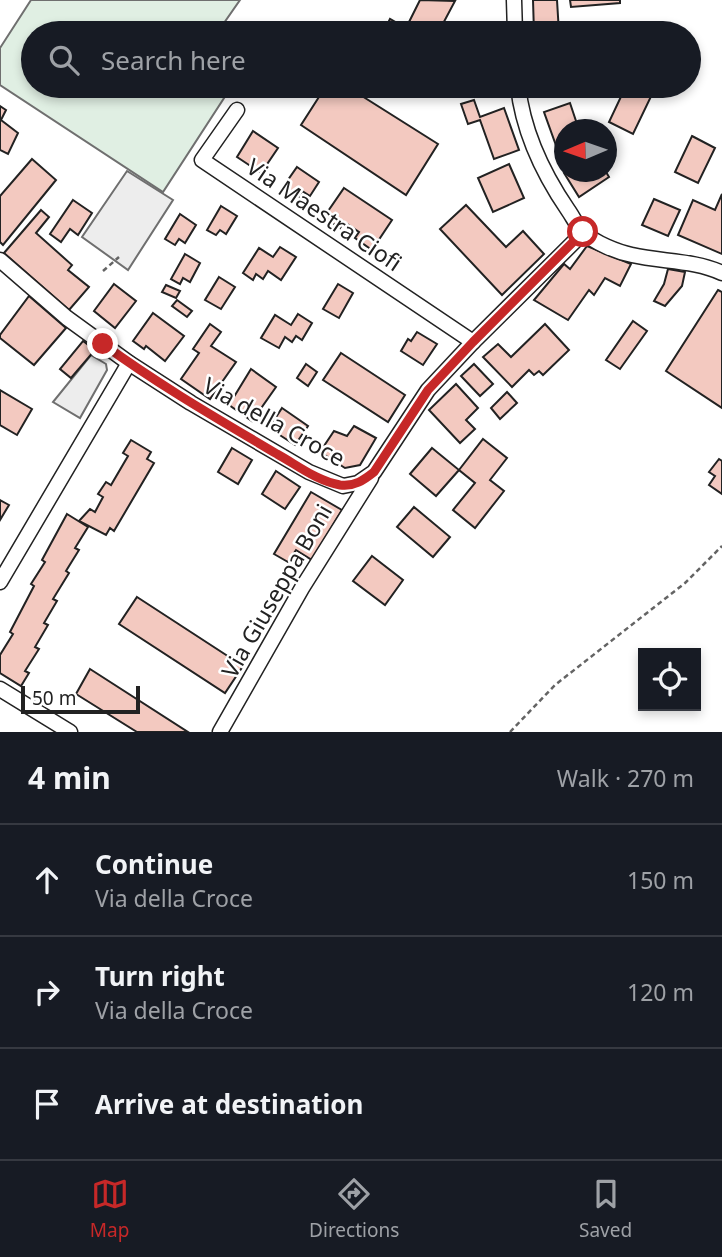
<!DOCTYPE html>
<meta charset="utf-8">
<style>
:root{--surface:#171b24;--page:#20242c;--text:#f1f3f6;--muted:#9ea1a6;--line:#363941;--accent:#c62828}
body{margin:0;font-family:"Noto Sans",sans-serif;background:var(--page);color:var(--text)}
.controls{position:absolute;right:21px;bottom:21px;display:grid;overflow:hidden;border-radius:0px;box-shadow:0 4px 10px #0003}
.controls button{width:63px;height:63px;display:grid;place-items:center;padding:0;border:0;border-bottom:2px solid var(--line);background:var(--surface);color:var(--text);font:35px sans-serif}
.compass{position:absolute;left:554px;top:119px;width:63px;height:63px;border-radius:50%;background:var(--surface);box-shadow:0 4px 10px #0003;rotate:268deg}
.scale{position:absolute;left:21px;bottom:18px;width:119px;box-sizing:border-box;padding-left:7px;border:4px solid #222;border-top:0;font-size:19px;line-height:24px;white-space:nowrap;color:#222;-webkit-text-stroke:5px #fff;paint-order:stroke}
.stop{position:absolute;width:21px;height:21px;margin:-16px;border:5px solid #c62828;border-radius:50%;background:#fff}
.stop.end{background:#c62828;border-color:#fff;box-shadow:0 2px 7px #0008}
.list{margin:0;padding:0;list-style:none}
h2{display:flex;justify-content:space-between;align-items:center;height:91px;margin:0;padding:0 28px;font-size:30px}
h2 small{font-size:23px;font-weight:400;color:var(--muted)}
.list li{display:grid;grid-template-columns:46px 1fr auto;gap:21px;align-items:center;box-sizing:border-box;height:112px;padding:0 28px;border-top:2px solid var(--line)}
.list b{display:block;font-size:26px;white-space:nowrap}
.list p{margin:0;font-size:23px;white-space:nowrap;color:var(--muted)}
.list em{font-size:23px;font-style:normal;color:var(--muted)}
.icon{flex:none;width:38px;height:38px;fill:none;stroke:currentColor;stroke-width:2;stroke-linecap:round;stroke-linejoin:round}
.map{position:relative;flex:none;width:722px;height:732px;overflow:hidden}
.search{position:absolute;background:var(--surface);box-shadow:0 4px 10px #0003;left:21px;right:21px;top:21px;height:77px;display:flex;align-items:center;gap:18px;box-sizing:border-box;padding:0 24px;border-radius:38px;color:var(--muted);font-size:26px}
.sheet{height:427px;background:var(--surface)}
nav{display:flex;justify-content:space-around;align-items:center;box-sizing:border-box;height:98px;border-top:2px solid var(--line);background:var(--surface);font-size:19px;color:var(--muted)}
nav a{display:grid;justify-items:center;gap:4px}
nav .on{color:var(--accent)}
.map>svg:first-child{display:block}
.green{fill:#e0efe3;stroke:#6f6f6f;stroke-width:2}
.parking{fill:#ededed;stroke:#6f6f6f;stroke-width:2}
.building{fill:#f3c9c0;stroke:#222;stroke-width:2}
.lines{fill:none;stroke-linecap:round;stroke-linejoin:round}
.minor-casing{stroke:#222;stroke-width:17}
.path{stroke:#646464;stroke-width:2.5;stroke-dasharray:5 3.5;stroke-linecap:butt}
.minor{stroke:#fff;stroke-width:14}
.route{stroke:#c62828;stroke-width:9}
.labels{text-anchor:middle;stroke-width:5;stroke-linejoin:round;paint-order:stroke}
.street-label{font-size:23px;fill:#222;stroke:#fff}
</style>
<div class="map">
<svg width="722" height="732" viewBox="0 0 722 732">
<rect width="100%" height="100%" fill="#fff"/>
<polygon class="green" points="31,0 240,0 217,33 33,33 33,86 212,86 226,95 163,192 0,85 0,48"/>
<g class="parking">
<polygon points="127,171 173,200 128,270 82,237"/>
<polygon points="91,355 106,364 107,370 80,418 53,402"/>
</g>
<g class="building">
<polygon points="420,0 455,1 438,33 383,33 390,19 406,28"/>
<polygon points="533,0 557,0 559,33 534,33"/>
<polygon points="570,0 620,0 620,3 571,7"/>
<polygon points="326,86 346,86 438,144 406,195 301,125"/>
<polygon points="626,86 656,86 633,134 609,122"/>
<polygon points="474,100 480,117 504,108 519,150 494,159 480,120 468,124 461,104"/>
<polygon points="570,103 579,130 564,130 564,149 558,151 544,112"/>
<polygon points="0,106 6,110 1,120 18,133 8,154 0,150"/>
<polygon points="253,131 278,148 261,173 237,157"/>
<polygon points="692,136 715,148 698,183 675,172"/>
<polygon points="32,159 56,180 3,245 0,242 0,196"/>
<polygon points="509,164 524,198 493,212 478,178"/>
<polygon points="297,167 319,182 310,196 302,191 299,197 283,187"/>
<polygon points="566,172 606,172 609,177 579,197 564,173"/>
<polygon points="344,188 392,220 372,250 355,238 359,232 344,222 340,228 324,217"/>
<polygon points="722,194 722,254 678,235 693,200 715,210"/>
<polygon points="654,199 680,210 668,236 642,225"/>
<polygon points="73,200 92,213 78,235 70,229 61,242 50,234"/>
<polygon points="466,205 506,247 523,231 544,254 502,295 440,229"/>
<polygon points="221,206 237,216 226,234 220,230 216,235 207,230"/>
<polygon points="41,210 49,217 36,233 72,265 68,270 89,287 69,310 4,253"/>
<polygon points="180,214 196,225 185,243 179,239 175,245 165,239"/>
<polygon points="587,246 631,264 620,286 605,278 594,295 589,290 568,320 534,300 564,264 570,269"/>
<polygon points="280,247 296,257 281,280 268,271 263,279 256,274 253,280 243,273 259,248 273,257"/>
<polygon points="185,254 200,263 190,282 183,278 180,284 171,279"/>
<polygon points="668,269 685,272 682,286 665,306 654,301 664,284"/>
<polygon points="219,277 235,287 221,309 205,300"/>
<polygon points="114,284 136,301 115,328 94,311"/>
<polygon points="338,284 353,293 339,318 323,309"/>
<polygon points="166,285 180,291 176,298 162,292"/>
<polygon points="718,290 722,292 722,408 666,371"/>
<polygon points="29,296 66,328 34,365 0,338 0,335"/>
<polygon points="177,300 192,311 187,317 172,306"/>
<polygon points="153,313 184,336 165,361 146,346 144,349 133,341"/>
<polygon points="298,314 312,323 302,340 296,336 292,342 285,337 279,348 261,338 275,315 291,325"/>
<polygon points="633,321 647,331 620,369 606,360"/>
<polygon points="210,324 221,332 211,346 236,362 210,399 181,379 199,353 193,349"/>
<polygon points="545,324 569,350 543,375 539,371 534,375 529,370 512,387 483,357 498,344 511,357"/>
<polygon points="417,332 437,344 423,365 401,351 408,339 411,341"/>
<polygon points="83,341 95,350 71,378 60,369"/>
<polygon points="341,353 405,395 388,422 323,380"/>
<polygon points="306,364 317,372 308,386 297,378"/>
<polygon points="474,364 493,384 480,396 461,376"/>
<polygon points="251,369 276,387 252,421 229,405"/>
<polygon points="456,384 478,408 466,420 475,429 460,443 429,410"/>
<polygon points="0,390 32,409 17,435 0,425"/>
<polygon points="507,392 517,403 500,419 491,408"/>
<polygon points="282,408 308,426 295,445 269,428"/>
<polygon points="354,426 376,438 360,465 345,468 320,452 334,431 347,436"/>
<polygon points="483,439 507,458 490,480 504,491 475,528 453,510 475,483 459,470"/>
<polygon points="131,440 151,452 147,459 154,463 114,531 110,528 106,535 79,521 90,509 95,512 103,497 98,494 106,482 111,485 128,456 123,453"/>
<polygon points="232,448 252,460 238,484 218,472"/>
<polygon points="432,448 459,470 436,496 410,474"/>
<polygon points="719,459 722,461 722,494 709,485 715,476 709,472"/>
<polygon points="276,471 300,487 285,509 262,494"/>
<polygon points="311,492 342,510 312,560 296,550 288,562 274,554"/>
<polygon points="0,500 9,505 0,520"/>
<polygon points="414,507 450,537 433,557 397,527"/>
<polygon points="67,514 88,527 75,548 79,550 66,571 69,573 53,599 57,601 44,623 48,625 35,647 39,649 25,671 29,673 21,686 0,673 0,655 13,634 10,632 34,586 31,584 45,562 42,560"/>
<polygon points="372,556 403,580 385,605 353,581"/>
<polygon points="137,597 243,666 225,693 119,624"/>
<polygon points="90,669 188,732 137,732 76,694"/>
</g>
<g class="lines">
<g class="minor-casing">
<g id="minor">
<polyline points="514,0 515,33"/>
<path d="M518 86C523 132 542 172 568 210 573 217 577 226 583 232 595 243 617 252 632 255 662 262 694 260 722 273"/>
<polyline points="237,110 202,160 473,342"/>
<polyline points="0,260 67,318 129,363 191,403 309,472 343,486 358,483 374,472 428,390 473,342 584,232"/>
<polyline points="0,582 129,363"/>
<polyline points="0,689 70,732"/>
<polyline points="220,732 302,588 371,478"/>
</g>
</g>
<g class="path">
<polyline points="103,271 119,257"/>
<polyline points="510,732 555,685 685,583 722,546"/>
</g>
<use href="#minor" class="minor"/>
</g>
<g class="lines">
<path class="route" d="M103 344C159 385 218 419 277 454 297 465 317 481 340 485 354 487 364 480 374 472L428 390 473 342 583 232"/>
</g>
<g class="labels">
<g class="street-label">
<text transform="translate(324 215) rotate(34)" y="8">Via Maestra Ciofi</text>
<text transform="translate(274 422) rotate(29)" y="8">Via della Croce</text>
<text transform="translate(277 591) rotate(-60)" y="8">Via Giuseppa Boni</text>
</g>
</g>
</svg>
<div class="controls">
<button><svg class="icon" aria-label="locate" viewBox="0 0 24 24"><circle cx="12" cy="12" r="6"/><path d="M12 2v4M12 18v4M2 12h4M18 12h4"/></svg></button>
</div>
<svg class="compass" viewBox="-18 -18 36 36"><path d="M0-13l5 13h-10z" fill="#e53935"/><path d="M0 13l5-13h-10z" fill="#9ea1a6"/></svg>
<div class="scale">50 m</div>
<div class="stop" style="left:583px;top:232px"></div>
<div class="stop end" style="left:103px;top:344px"></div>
<div class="search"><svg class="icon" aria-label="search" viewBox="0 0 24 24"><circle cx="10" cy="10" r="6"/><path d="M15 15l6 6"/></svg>Search here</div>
</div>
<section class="sheet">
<h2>4 min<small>Walk · 270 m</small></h2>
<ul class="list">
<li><svg class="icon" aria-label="ahead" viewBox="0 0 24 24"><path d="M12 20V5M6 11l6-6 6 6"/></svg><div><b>Continue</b><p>Via della Croce</p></div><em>150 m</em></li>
<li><svg class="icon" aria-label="right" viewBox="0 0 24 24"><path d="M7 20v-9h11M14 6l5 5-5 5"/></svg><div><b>Turn right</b><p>Via della Croce</p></div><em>120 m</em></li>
<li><svg class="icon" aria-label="arrive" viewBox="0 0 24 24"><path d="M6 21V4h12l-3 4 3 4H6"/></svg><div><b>Arrive at destination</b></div></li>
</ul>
</section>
<nav>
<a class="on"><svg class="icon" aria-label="map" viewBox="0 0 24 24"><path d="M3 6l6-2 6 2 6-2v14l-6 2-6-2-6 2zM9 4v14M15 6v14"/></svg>Map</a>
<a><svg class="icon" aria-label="directions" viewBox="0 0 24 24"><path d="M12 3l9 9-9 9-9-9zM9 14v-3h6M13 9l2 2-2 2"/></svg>Directions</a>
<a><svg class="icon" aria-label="saved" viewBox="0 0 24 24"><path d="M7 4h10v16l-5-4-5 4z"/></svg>Saved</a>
</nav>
